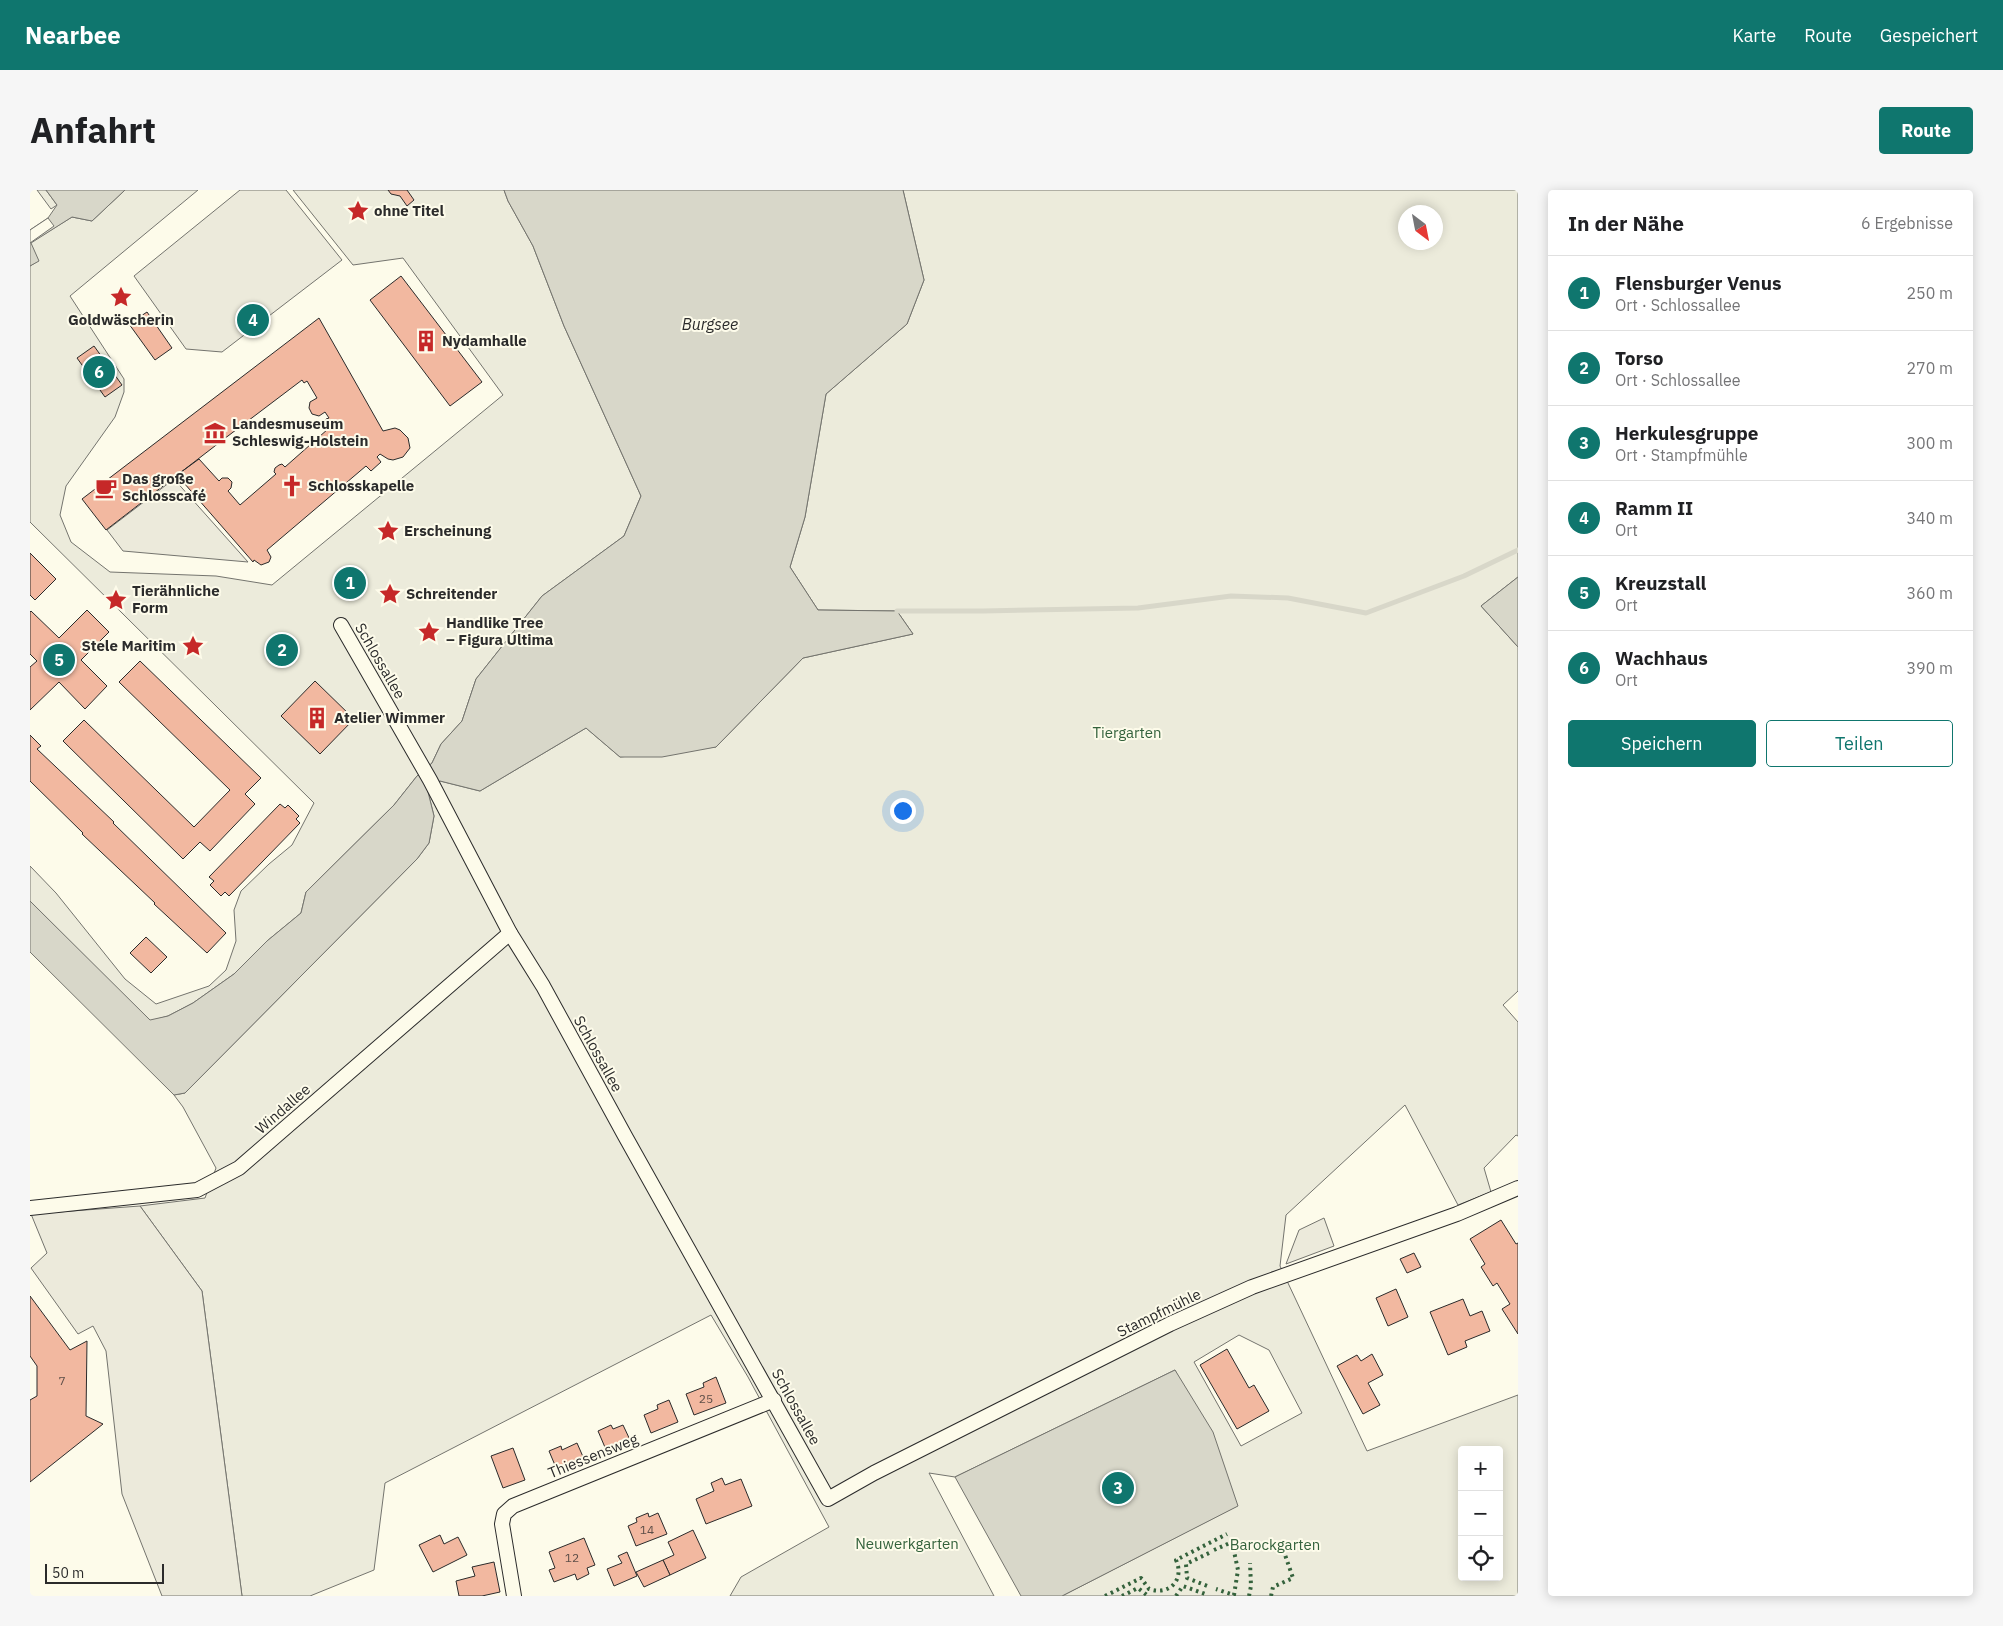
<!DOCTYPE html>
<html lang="de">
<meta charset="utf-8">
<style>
:root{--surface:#fff;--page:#f6f6f6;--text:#202124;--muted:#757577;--line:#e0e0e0;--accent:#0f766e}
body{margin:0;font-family:"IBM Plex Sans",sans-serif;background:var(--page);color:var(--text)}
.controls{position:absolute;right:15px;bottom:15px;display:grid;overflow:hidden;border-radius:5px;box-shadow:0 2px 12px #0003}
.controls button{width:45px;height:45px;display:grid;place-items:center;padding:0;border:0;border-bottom:1px solid var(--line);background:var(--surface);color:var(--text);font:25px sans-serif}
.compass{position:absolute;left:1368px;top:15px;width:45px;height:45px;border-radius:50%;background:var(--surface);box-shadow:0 2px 12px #0003;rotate:148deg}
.scale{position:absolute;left:15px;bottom:12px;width:119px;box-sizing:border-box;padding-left:5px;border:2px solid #2b2b2b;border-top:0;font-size:14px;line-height:18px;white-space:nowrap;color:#2b2b2b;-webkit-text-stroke:4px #fdfbea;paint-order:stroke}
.you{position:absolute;left:872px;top:620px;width:18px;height:18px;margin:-12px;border:4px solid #fff;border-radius:50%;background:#1a73e8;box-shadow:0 0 0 8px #1a73e833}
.badge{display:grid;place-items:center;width:32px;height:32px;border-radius:50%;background:var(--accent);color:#fff;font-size:16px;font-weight:700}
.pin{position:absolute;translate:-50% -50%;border:2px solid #fff;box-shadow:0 1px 5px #0006}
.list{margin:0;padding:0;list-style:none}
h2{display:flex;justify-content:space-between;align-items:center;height:65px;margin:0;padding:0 20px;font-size:21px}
h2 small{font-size:16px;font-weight:400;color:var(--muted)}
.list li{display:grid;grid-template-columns:32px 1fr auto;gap:15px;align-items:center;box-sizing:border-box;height:75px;padding:0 20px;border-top:1px solid var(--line)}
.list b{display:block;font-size:19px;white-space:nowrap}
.list p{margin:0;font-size:16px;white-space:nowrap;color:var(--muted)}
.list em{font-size:16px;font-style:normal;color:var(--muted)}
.actions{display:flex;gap:10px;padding:15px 20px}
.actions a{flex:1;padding:11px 0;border:1px solid var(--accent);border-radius:5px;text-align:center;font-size:18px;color:var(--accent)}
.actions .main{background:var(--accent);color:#fff}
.icon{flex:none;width:28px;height:28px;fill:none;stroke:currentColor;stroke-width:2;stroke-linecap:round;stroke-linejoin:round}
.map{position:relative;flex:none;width:1488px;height:1406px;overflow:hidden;border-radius:5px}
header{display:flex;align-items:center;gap:30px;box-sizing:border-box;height:70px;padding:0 25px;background:var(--accent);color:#fff}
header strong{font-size:24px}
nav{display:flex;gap:28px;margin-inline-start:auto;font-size:18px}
.intro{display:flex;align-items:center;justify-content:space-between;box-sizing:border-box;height:120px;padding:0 30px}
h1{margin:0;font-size:35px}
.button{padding:12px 22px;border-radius:5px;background:var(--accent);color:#fff;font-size:18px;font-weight:700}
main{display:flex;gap:30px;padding:0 30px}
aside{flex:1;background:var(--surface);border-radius:5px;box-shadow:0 2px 12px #0003}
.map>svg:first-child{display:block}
.green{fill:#ecebdb;stroke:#74746e;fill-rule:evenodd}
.parking{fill:#eceadb;stroke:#74746e}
.water{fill:#d8d7c9;stroke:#74746e}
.pier{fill:#fdfbea;stroke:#74746e}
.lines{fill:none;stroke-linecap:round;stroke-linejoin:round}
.stream{stroke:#d8d7c9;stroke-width:5}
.building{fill:#f2b8a0;stroke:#2b2b2b}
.minor-casing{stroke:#2b2b2b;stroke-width:16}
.minor{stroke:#fdfbea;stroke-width:14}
.hedge{stroke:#34623c;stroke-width:4;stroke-dasharray:2.5 4;stroke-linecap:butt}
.labels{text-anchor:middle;stroke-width:4;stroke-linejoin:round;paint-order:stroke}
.number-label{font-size:12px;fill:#5d4e48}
.poi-label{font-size:15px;font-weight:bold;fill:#2b2b2b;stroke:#fdfbea;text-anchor:start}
.street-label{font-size:15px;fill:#2b2b2b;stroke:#fdfbea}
.park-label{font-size:15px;fill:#34623c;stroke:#fdfbea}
.water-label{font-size:16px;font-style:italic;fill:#2b2b2b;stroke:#fdfbea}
</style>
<header>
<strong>Nearbee</strong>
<nav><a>Karte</a><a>Route</a><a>Gespeichert</a></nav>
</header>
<div class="intro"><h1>Anfahrt</h1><a class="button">Route</a></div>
<main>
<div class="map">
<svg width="1488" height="1406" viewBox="0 0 1488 1406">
<rect width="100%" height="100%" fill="#fdfbea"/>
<g class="green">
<polygon points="7,0 16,0 27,15 21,19"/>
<polygon points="95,0 168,0 40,106 94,189 94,202 85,227 36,296 30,325 41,352 80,382 186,386 242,395 473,205 373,68 323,75 263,0 474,0 478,11 503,56 534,136 611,306 594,346 512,406 446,489 432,531 411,554 402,573 387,586 364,615 276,702 271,723 237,751 204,784 163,813 138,826 120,831 0,711 0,676 26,703 95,789 126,814 179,796 196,780 206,751 204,720 211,701 239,674 262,655 284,613 0,332 0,76 8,71 0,53 42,27 62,31"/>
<path d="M873 0H1488V387L1451 416 1488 457V801L1473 815 1488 832V946L1486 945 1454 978 1461 1002 1428 1015 1375 915 1256 1025 1250 1076 1337 1261 1488 1205V1406H1032L1207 1316 1145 1180 925 1287 899 1283 964 1406H700L711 1387 799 1337 718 1187 681 1125 355 1293 344 1380 280 1406H212L172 1101 110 1016 175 1008 186 978 153 917 144 905 155 903 387 669 399 653 404 626 397 598 410 591 450 601 556 538 590 567 686 557 773 468 883 444 867 421 788 420 760 377 775 327 796 204 877 134 894 90ZM1376 22H1406V52H1376ZM1209 1145 1239 1160 1272 1223 1211 1256 1164 1172ZM1432 1260H1469V1387H1432Z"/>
</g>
<g class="parking">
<polygon points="210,0 256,0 312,70 192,162 156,159 104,86"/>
<polygon points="144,289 218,372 93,361 77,340"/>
<polygon points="110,1016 172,1101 212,1406 132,1406 92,1304 76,1161 63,1136 48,1144 1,1078 17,1063 1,1024"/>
<polygon points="1294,1028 1304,1056 1256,1074 1269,1040"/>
</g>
<g class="water">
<polygon points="16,0 95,0 62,31 42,27 1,53 9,71 0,76 0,40 18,28 27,15"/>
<polygon points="474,0 873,0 894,90 877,134 796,204 775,327 760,377 788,420 867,421 883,444 773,468 686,557 632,567 590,567 556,538 450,601 410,591 397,598 404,626 399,653 387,669 155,903 144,905 0,762 0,711 120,830 138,826 163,813 204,784 237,751 271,723 276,702 364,615 387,586 402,573 411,554 432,531 446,489 512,406 594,346 611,306 534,136 503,56 478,11"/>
<polygon points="1488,387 1488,457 1451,416"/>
<polygon points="1145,1180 1183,1242 1208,1316 1032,1406 991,1406 925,1287"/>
</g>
<polygon class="pier" points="18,28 24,36 0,53 0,40"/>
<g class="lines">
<polyline class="stream" points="867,421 953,421 1108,418 1201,406 1258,408 1336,423 1434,386 1488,360"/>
</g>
<g class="building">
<polygon points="358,0 377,0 384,10 377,16 370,6 361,4"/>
<polygon points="371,86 452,192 420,216 340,110"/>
<polygon points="117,122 142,158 125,170 99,134"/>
<polygon points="289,128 353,241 365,238 370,240 378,248 380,258 373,267 363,270 358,269 350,264 347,267 351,272 341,281 336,276 237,360 241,367 239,372 231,375 224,370 223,372 147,285 169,269 189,291 192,288 198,288 202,292 201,298 198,301 210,315 246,284 244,282 245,278 249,275 252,274 255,277 298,239 295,236 296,229 299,228 295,222 289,226 282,224 279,218 280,212 287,208 277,191 274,193 272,190 194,249 76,340 52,309"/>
<polygon points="64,156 92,195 75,207 47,168"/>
<polygon points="0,363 26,389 5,410 0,405"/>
<polygon points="57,420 79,442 51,470 77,496 55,519 29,492 0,520 0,477 7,471 0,464 0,422 1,421 29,448"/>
<polygon points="110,471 231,588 215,604 225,614 180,661 170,652 153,669 33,551 54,530 164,637 200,600 89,492"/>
<polygon points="285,491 324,529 290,564 251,526"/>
<polygon points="0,545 11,556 7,559 84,632 83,633 196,743 177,763 124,714 125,713 52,644 53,643 0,591"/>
<polygon points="250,614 255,618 258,615 269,626 266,629 270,633 199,706 195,702 191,706 180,695 184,691 179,687"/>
<polygon points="116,747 137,767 121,783 100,763"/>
<polygon points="1471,1030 1486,1054 1488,1053 1488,1144 1472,1119 1480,1114 1467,1093 1463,1096 1451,1077 1455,1074 1440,1049"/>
<polygon points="1384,1063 1391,1077 1377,1083 1370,1069"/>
<polygon points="1366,1099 1378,1127 1358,1136 1346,1108"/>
<polygon points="0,1106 40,1160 57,1151 56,1226 73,1234 0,1292 0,1210 7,1206 7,1176 0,1166"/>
<polygon points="1433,1109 1440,1126 1452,1121 1460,1141 1435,1151 1437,1157 1418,1165 1400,1122"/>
<polygon points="1197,1159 1219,1198 1224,1195 1239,1221 1207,1239 1170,1175"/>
<polygon points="1342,1164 1353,1185 1338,1193 1350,1215 1333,1224 1307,1176 1327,1165 1331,1171"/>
<polygon points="686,1187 696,1213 664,1225 656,1204 674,1197 673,1193"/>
<polygon points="639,1210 648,1232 621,1243 614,1225 628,1219 627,1215"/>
<polygon points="581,1235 583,1239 593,1235 601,1252 577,1262 568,1241"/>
<polygon points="547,1253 554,1269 527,1280 519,1261 531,1256 532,1260"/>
<polygon points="483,1258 495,1290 473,1298 461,1266"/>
<polygon points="692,1288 695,1295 711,1289 722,1316 676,1334 666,1309 684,1301 681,1293"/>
<polygon points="618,1323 619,1327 628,1323 637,1344 606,1356 598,1336 607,1332 606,1328"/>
<polygon points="663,1340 676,1368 640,1385 633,1370 644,1365 638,1352"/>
<polygon points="410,1345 414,1354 428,1347 437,1365 403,1382 389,1355"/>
<polygon points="554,1348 565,1375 557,1378 559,1384 547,1390 545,1384 524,1392 519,1380 525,1378 519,1362"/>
<polygon points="597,1362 607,1386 584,1396 577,1379 592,1373 588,1366"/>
<polygon points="633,1370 640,1385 614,1397 606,1382"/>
<polygon points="464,1372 470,1402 452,1406 429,1406 426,1391 445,1386 442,1377"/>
</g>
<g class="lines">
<g class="minor-casing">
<g id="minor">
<polyline points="311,435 400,590 480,743 513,796 595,946 798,1309 844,1283 1140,1134 1222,1097 1427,1024 1488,998"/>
<polyline points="0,1018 167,1000 209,978 480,743"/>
<polyline points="484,1406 472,1334 474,1324 483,1316 744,1210"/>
</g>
</g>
<use href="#minor" class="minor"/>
<g class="hedge">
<polyline points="1184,1360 1202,1352 1208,1380 1204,1405 1186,1399"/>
<polyline points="1179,1363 1156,1374 1157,1388 1180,1397"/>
<path d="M1075 1406 1111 1388 1119 1399C1139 1406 1155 1390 1146 1370L1197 1344"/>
<polyline points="1092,1406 1108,1398 1118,1406"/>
<polyline points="1146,1406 1153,1396 1178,1405"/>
<polyline points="1219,1406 1221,1396 1220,1373"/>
<polyline points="1241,1406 1243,1397 1263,1388 1253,1359"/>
</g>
</g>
<defs>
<g id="sight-bare" transform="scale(1.725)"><path d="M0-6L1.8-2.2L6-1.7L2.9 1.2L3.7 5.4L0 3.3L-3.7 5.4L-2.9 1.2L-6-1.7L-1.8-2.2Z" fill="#c62828" stroke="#fdfbea" stroke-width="2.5" paint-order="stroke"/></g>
<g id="building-bare" transform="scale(1.725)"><path d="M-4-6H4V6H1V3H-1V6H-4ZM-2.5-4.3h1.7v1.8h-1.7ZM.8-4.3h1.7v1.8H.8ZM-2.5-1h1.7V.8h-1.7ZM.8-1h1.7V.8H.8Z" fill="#c62828" stroke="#fdfbea" stroke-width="2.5" paint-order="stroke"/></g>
<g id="museum-bare" transform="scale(1.725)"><path d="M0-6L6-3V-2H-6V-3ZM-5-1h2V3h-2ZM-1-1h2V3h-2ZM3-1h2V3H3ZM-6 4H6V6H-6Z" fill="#c62828" stroke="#fdfbea" stroke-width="2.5" paint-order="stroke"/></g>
<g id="church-bare" transform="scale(1.725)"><path d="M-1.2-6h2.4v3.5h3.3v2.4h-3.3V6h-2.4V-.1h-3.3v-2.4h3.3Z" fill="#c62828" stroke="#fdfbea" stroke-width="2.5" paint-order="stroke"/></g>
<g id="cafe-bare" transform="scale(1.725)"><path d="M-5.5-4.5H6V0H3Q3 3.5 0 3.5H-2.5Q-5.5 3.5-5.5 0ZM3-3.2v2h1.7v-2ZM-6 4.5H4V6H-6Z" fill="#c62828" stroke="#fdfbea" stroke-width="2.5" paint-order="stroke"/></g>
</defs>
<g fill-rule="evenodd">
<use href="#sight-bare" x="328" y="21"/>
<use href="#sight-bare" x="91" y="107"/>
<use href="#building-bare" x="396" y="151"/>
<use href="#museum-bare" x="185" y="243"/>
<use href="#church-bare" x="262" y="296"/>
<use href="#cafe-bare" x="76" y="298"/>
<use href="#sight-bare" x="358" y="341"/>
<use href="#sight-bare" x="360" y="404"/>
<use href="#sight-bare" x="86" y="410"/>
<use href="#sight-bare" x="399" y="442"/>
<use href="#sight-bare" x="163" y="456"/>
<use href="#building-bare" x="287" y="528"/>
</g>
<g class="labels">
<g class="number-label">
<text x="32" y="1195">7</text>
<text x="676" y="1213">25</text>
<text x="617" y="1344">14</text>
<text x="542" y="1372">12</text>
</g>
<g class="poi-label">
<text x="344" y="26">ohne Titel</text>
<text x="91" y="135" text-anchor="middle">Goldwäscherin</text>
<text x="412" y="156">Nydamhalle</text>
<text x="202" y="239">Landesmuseum<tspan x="202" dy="17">Schleswig-Holstein</tspan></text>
<text x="92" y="294">Das große<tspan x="92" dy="17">Schlosscafé</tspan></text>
<text x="278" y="301">Schlosskapelle</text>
<text x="374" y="346">Erscheinung</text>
<text x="102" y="406">Tierähnliche<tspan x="102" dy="17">Form</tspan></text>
<text x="376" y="409">Schreitender</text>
<text x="416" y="438">Handlike Tree<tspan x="416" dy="17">– Figura Ultima</tspan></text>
<text x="146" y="461" text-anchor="end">Stele Maritim</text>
<text x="304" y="533">Atelier Wimmer</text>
</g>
<g class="street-label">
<text transform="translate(350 471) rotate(60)" y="5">Schlossallee</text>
<text transform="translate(568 864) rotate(61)" y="5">Schlossallee</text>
<text transform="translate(253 919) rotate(-41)" y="5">Windallee</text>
<text transform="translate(1129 1123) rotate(-26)" y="5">Stampfmühle</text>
<text transform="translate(766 1217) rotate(61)" y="5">Schlossallee</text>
<text transform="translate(563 1266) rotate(-22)" y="5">Thiessensweg</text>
</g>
<g class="park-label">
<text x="1097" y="548">Tiergarten</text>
<text x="877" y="1359">Neuwerkgarten</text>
<text x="1245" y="1360">Barockgarten</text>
</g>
<g class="water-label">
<text x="680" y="140">Burgsee</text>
</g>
</g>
</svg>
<div class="controls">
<button>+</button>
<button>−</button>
<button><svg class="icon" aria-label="locate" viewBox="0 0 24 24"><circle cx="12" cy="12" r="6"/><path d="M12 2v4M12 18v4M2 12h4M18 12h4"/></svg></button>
</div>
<svg class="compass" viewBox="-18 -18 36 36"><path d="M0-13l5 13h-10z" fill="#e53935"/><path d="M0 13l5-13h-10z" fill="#757577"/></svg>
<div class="scale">50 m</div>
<div class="you"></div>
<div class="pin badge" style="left:320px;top:393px">1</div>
<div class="pin badge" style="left:252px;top:460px">2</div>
<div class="pin badge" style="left:1088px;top:1298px">3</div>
<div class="pin badge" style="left:223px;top:130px">4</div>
<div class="pin badge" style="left:29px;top:470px">5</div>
<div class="pin badge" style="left:69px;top:182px">6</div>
</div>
<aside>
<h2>In der Nähe<small>6 Ergebnisse</small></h2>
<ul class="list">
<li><span class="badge">1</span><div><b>Flensburger Venus</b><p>Ort · Schlossallee</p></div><em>250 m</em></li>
<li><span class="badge">2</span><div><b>Torso</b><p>Ort · Schlossallee</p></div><em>270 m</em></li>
<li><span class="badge">3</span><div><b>Herkulesgruppe</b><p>Ort · Stampfmühle</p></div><em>300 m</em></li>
<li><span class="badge">4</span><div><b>Ramm II</b><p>Ort</p></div><em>340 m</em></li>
<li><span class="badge">5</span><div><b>Kreuzstall</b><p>Ort</p></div><em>360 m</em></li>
<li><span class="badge">6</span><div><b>Wachhaus</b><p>Ort</p></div><em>390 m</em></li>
</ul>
<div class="actions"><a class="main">Speichern</a><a>Teilen</a></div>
</aside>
</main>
